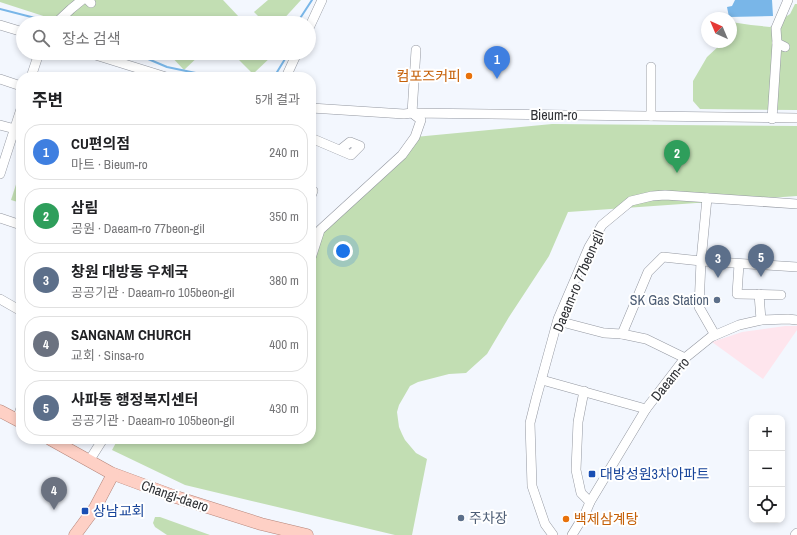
<!DOCTYPE html>
<html lang="ko">
<meta charset="utf-8">
<style>
:root{--surface:#fff;--page:#f6f6f6;--text:#202124;--muted:#757577;--line:#e0e0e0;--accent:#b32044}
body{margin:0;font-family:"Archivo Narrow","Noto Sans KR",sans-serif;background:var(--page);color:var(--text)}
.controls{position:absolute;right:12px;bottom:12px;display:grid;overflow:hidden;border-radius:8px;box-shadow:0 2px 6px #0003}
.controls button{width:36px;height:36px;display:grid;place-items:center;padding:0;border:0;border-bottom:1px solid var(--line);background:var(--surface);color:var(--text);font:20px sans-serif}
.compass{position:absolute;left:701px;top:12px;width:36px;height:36px;border-radius:50%;background:var(--surface);box-shadow:0 2px 6px #0003;rotate:316deg}
.you{position:absolute;left:343px;top:251px;width:14px;height:14px;margin:-10px;border:3px solid #fff;border-radius:50%;background:#1a73e8;box-shadow:0 0 0 6px #1a73e833}
.badge{display:grid;place-items:center;width:26px;height:26px;border-radius:50%;background:var(--accent);color:#fff;font-size:13px;font-weight:700}
.pin{position:absolute;translate:-50% -33px;filter:drop-shadow(0 1px 2px #0008)}
.pin::after{content:'';position:absolute;top:21px;width:14px;height:12px;background:inherit;clip-path:polygon(0 0,100% 0,50% 100%)}
.list{margin:0;padding:0;list-style:none}
h2{display:flex;justify-content:space-between;align-items:center;height:52px;margin:0;padding:0 16px;font-size:17px}
h2 small{font-size:13px;font-weight:400;color:var(--muted)}
.list li{display:grid;grid-template-columns:26px 1fr auto;gap:12px;align-items:center;box-sizing:border-box;height:56px;margin:0 8px 8px;padding:0 8px;border:1px solid var(--line);border-radius:16px}
.list b{display:block;font-size:15px;white-space:nowrap}
.list p{margin:0;font-size:13px;white-space:nowrap;color:var(--muted)}
.list em{font-size:13px;font-style:normal;color:var(--muted)}
.icon{flex:none;width:22px;height:22px;fill:none;stroke:currentColor;stroke-width:2;stroke-linecap:round;stroke-linejoin:round}
.map{position:relative;flex:none;width:797px;height:535px;overflow:hidden}
.search{position:absolute;background:var(--surface);box-shadow:0 2px 6px #0003;left:16px;top:16px;width:300px;height:44px;display:flex;align-items:center;gap:10px;box-sizing:border-box;padding:0 14px;border-radius:22px;color:var(--muted);font-size:15px}
.panel{position:absolute;background:var(--surface);box-shadow:0 2px 6px #0003;left:16px;top:72px;width:300px;height:372px;border-radius:16px}
.map>svg:first-child{display:block}
.commercial{fill:#fee5ed}
.green{fill:#c2deb3}
.water{fill:#79b6e8}
.lines{fill:none;stroke-linecap:round;stroke-linejoin:round}
.stream{stroke:#79b6e8;stroke-width:2}
.minor-casing{stroke:#9498a1;stroke-width:10}
.major-casing{stroke:#b5857a;stroke-width:13}
.minor{stroke:#fff;stroke-width:9}
.major{stroke:#fed0c5;stroke-width:12}
.food-dot{fill:#e8710a;stroke:#fff;stroke-width:1.5}
.service-dot{fill:#5c6f8a;stroke:#fff;stroke-width:1.5}
.transit-dot{fill:#1a4fb4;stroke:#fff;stroke-width:1.5}
.labels{text-anchor:middle;stroke-width:4;stroke-linejoin:round;paint-order:stroke}
.food-label{font-size:14px;fill:#c56008;stroke:#fff;text-anchor:end}
.street-label{font-size:14px;fill:#303236;stroke:#fff}
.service-label{font-size:14px;fill:#4e5e75;stroke:#fff;text-anchor:end}
.transit-label{font-size:14px;fill:#164399;stroke:#fff;text-anchor:start}
</style>
<div class="map">
<svg width="797" height="535" viewBox="0 0 797 535">
<rect width="100%" height="100%" fill="#f3f7fe"/>
<polygon class="commercial" points="785,326 797,326 797,330 763,379 712,342 742,332"/>
<g class="green">
<polygon points="0,0 223,0 239,17 233,23 65,23 0,2"/>
<polygon points="268,0 301,0 280,23 265,23 254,12"/>
<polygon points="795,4 797,4 797,110 700,109 693,101 693,81 707,57 721,44 722,42 731,42 731,22 751,25 770,27 790,14"/>
<polygon points="168,53 202,53 184,70"/>
<polygon points="232,53 269,53 272,56 253,74"/>
<polygon points="552,124 797,126 797,196 568,212 549,256 509,317 487,354 466,373 449,374 418,382 410,386 399,405 397,412 399,427 402,434 405,440 416,453 427,459 412,535 395,535 185,485 112,450 118,439 311,439 311,258 320,230 415,137"/>
<polygon points="21,169 21,203 11,200"/>
<polygon points="155,517 160,517 210,535 167,535 155,527 153,523"/>
</g>
<polygon class="water" points="735,0 772,0 773,16 729,17 727,7 732,6"/>
<g class="lines">
<g class="stream">
<polyline points="0,9 43,20"/>
<polyline points="297,23 312,0"/>
<polyline points="134,53 167,67 215,77"/>
<polyline points="274,77 285,59 287,53"/>
</g>
<g class="minor-casing">
<g id="minor">
<polyline points="88,0 91,3"/>
<polyline points="56,23 71,9 82,0"/>
<polyline points="0,25 23,32"/>
<polyline points="309,28 322,0"/>
<polyline points="785,47 777,43 776,28 788,0"/>
<polyline points="89,53 166,77"/>
<polyline points="651,67 651,116"/>
<polyline points="31,77 39,53"/>
<polyline points="286,77 297,53"/>
<polyline points="0,79 21,86"/>
<polyline points="311,108 404,114 412,113 797,118"/>
<polyline points="772,119 777,43"/>
<polyline points="0,125 15,129"/>
<polyline points="311,138 351,155 360,146 350,142 340,150"/>
<polyline points="0,174 21,109"/>
<polyline points="311,190 313,191 311,196"/>
<polyline points="707,198 701,261 699,307 715,335"/>
<polyline points="0,218 21,225"/>
<polyline points="311,258 320,230 402,155 415,137 421,120 412,113 416,50"/>
<polyline points="739,264 737,294 781,295"/>
<polyline points="759,294 761,320"/>
<polyline points="0,299 21,311"/>
<polyline points="558,321 604,333 622,334 646,339 685,358"/>
<polyline points="622,334 648,272 663,257 701,261 797,267"/>
<polyline points="542,380 646,409"/>
<polyline points="584,391 578,422 576,470 581,493 590,502"/>
<polyline points="17,420 21,408"/>
<polyline points="89,461 103,439"/>
<polyline points="553,535 545,524 532,486 530,423 536,399 558,319 589,247 602,225 631,201 652,196 665,195 797,204"/>
<polyline points="572,535 585,514 590,502 646,409 685,358 711,337 739,325 761,320 788,319 797,320"/>
<polyline points="795,535 797,533"/>
</g>
</g>
<g class="major-casing">
<g id="major">
<polyline points="0,411 21,422"/>
<polyline points="50,439 111,473 176,497 261,524 307,535"/>
<polyline points="75,535 95,508 113,474"/>
</g>
</g>
<use href="#minor" class="minor"/>
<use href="#major" class="major"/>
</g>
<g class="food-dot">
<circle cx="469" cy="76" r="4"/>
<circle cx="566" cy="519" r="4"/>
</g>
<g class="service-dot">
<circle cx="717" cy="300" r="4"/>
<circle cx="461" cy="518" r="4"/>
</g>
<g class="transit-dot">
<rect x="588" y="470" width="8" height="8" rx="2"/>
<rect x="81" y="507" width="8" height="8" rx="2"/>
</g>
<g class="labels">
<g class="food-label">
<text x="461" y="81">컴포즈커피</text>
<text x="574" y="524" text-anchor="start">백제삼계탕</text>
</g>
<g class="street-label">
<text x="554" y="120">Bieum-ro</text>
<text transform="translate(578 281) rotate(-67)" y="5">Daeam-ro 77beon-gil</text>
<text transform="translate(670 379) rotate(-51)" y="5">Daeam-ro</text>
<text transform="translate(175 496) rotate(19)" y="5">Changi-daero</text>
</g>
<g class="service-label">
<text x="709" y="305">SK Gas Station</text>
<text x="469" y="523" text-anchor="start">주차장</text>
</g>
<g class="transit-label">
<text x="600" y="479">대방성원3차아파트</text>
<text x="93" y="516">상남교회</text>
</g>
</g>
</svg>
<div class="controls">
<button>+</button>
<button>−</button>
<button><svg class="icon" aria-label="locate" viewBox="0 0 24 24"><circle cx="12" cy="12" r="6"/><path d="M12 2v4M12 18v4M2 12h4M18 12h4"/></svg></button>
</div>
<svg class="compass" viewBox="-18 -18 36 36"><path d="M0-13l5 13h-10z" fill="#e53935"/><path d="M0 13l5-13h-10z" fill="#757577"/></svg>
<div class="you"></div>
<div class="pin badge" style="left:497px;top:79px;background:#3f7fe0">1</div>
<div class="pin badge" style="left:677px;top:173px;background:#2e9e5b">2</div>
<div class="pin badge" style="left:718px;top:278px;background:#5c6f8a">3</div>
<div class="pin badge" style="left:54px;top:510px;background:#6b7280">4</div>
<div class="pin badge" style="left:761px;top:277px;background:#5c6f8a">5</div>
<div class="search"><svg class="icon" aria-label="search" viewBox="0 0 24 24"><circle cx="10" cy="10" r="6"/><path d="M15 15l6 6"/></svg>장소 검색</div>
<section class="panel">
<h2>주변<small>5개 결과</small></h2>
<ul class="list">
<li><span class="badge" style="background:#3f7fe0">1</span><div><b>CU편의점</b><p>마트 · Bieum-ro</p></div><em>240 m</em></li>
<li><span class="badge" style="background:#2e9e5b">2</span><div><b>삼림</b><p>공원 · Daeam-ro 77beon-gil</p></div><em>350 m</em></li>
<li><span class="badge" style="background:#5c6f8a">3</span><div><b>창원 대방동 우체국</b><p>공공기관 · Daeam-ro 105beon-gil</p></div><em>380 m</em></li>
<li><span class="badge" style="background:#6b7280">4</span><div><b>SANGNAM CHURCH</b><p>교회 · Sinsa-ro</p></div><em>400 m</em></li>
<li><span class="badge" style="background:#5c6f8a">5</span><div><b>사파동 행정복지센터</b><p>공공기관 · Daeam-ro 105beon-gil</p></div><em>430 m</em></li>
</ul>
</section>
</div>
